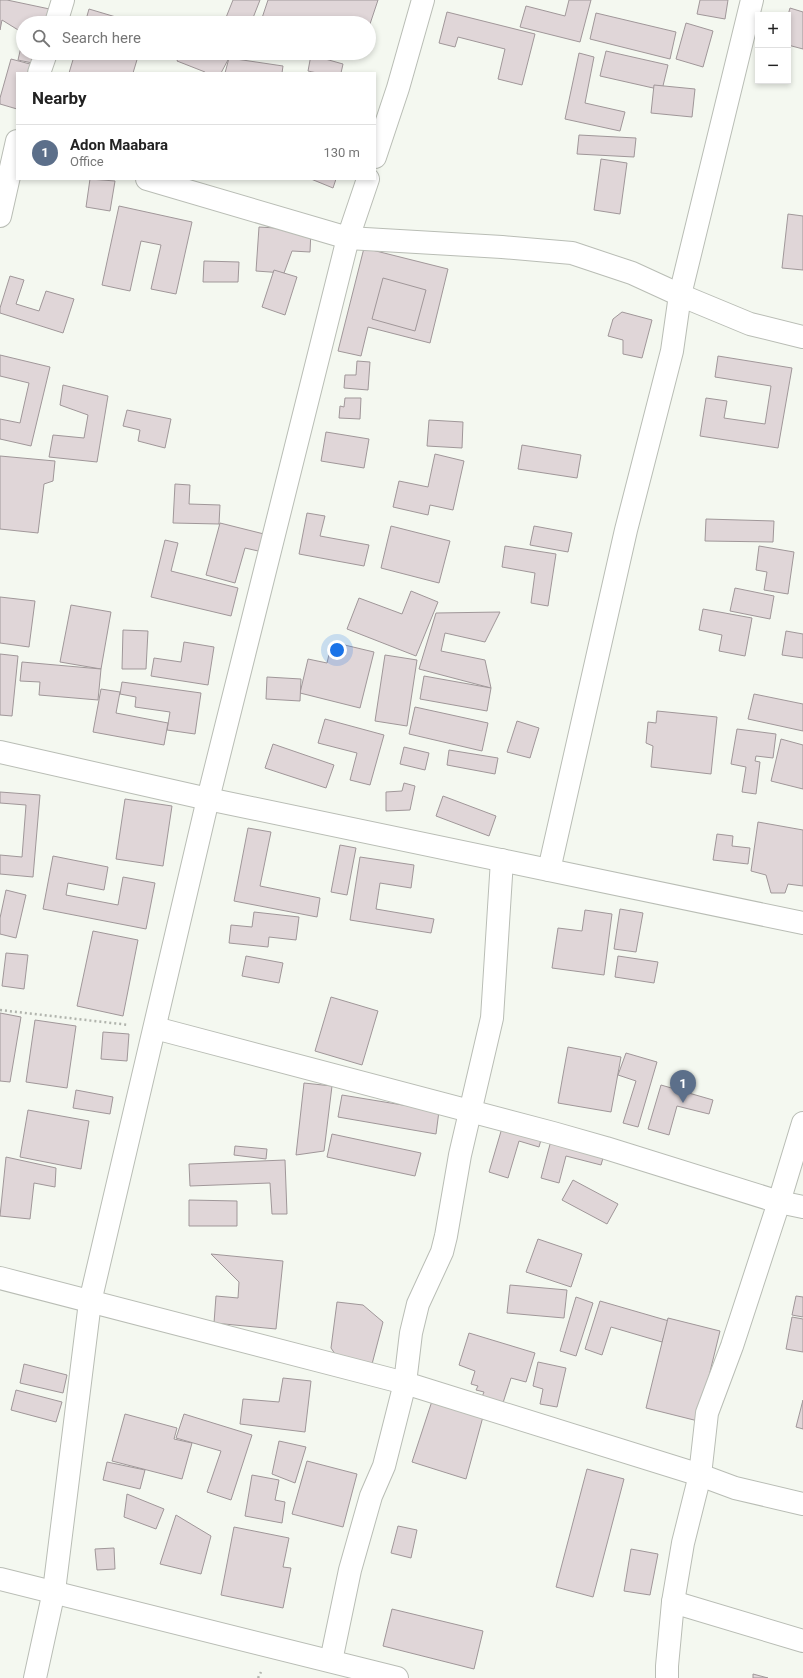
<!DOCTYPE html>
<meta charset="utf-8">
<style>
:root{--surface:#fff;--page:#f6f6f6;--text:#222;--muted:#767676;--line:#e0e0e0;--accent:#c63c74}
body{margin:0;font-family:Roboto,sans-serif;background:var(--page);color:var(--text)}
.controls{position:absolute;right:12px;top:12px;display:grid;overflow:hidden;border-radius:0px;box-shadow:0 2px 6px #0003}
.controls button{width:36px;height:36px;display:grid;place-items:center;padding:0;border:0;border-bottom:1px solid var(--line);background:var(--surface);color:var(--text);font:20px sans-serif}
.you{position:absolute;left:337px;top:650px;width:14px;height:14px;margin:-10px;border:3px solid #fff;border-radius:50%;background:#1a73e8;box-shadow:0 0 0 6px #1a73e833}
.badge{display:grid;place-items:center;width:26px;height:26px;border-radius:50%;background:var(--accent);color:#fff;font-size:13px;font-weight:700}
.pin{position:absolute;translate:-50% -33px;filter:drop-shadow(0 1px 2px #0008)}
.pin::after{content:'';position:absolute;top:21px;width:14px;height:12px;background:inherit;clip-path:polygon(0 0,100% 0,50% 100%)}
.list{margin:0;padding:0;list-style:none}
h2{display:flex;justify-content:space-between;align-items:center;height:52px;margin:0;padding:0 16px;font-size:17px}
h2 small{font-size:13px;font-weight:400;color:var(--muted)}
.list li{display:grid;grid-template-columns:26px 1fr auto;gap:12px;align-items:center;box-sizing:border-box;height:56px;padding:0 16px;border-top:1px solid var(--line)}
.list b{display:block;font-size:15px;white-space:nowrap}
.list p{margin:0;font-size:13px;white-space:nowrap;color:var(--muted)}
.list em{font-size:13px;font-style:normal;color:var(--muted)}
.icon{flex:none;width:22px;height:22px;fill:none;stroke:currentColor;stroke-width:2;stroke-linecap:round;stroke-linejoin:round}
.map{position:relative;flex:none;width:803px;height:1678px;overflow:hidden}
.search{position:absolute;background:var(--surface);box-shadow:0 2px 6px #0003;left:16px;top:16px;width:360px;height:44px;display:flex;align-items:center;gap:10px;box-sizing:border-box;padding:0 14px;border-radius:22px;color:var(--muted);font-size:15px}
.panel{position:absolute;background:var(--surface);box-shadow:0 2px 6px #0003;left:16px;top:72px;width:360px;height:108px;border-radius:0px}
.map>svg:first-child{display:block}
.building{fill:#e0d6d8;stroke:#a09799}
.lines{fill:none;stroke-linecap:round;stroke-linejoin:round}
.street-casing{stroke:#b9bdb5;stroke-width:24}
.path{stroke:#b1b4ad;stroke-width:2.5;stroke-dasharray:2 3;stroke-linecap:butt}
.street{stroke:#fff;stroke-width:22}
</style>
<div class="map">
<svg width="803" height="1678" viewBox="0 0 803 1678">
<rect width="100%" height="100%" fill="#f4f8f0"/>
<g class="building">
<polygon points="0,0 7,0 59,11 57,23 23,23 23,33 2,20 0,30"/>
<polygon points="233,0 260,0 251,23 234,23 225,20"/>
<polygon points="268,0 378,0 369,27 369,23 280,23 280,19 262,18"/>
<polygon points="569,0 591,0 580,42 520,27 526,6 565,16"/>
<polygon points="700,0 728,0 725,19 697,14"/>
<polygon points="790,8 803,12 803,49 788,45 788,15"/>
<polygon points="89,9 136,23 85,23"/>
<polygon points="447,12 535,34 522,85 498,79 505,49 458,37 455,47 439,43"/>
<polygon points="596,13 676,32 670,59 590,39"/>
<polygon points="686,23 713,31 703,67 676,59"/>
<polygon points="23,38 23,53 50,53 47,66 18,60"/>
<polygon points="606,51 668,65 662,90 600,76"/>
<polygon points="75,53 139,53 133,73 69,73"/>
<polygon points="180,53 218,53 229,58 221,73 205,73 205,72 177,61"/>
<polygon points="579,53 594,57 585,103 625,112 620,131 565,119"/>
<polygon points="311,55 343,64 341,73 317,73 308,71"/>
<polygon points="229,58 283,66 282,73 225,73"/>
<polygon points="11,59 49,69 47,73 17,73 17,109 0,104 0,98"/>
<polygon points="654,85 695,89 692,117 651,113"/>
<polygon points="579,135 636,138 634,157 577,154"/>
<polygon points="601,159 627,163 620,214 594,210"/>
<polygon points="90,179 115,181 110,211 86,207"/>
<polygon points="311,179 336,179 333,188"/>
<polygon points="119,206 192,222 176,294 151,289 161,245 141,241 130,291 102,285"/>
<polygon points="788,214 803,216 803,270 782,268"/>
<polygon points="259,227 311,230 310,252 292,251 284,273 256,271"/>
<polygon points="364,248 448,269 430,343 368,327 361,356 338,351"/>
<polygon points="204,261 239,262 238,282 203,282"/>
<polygon points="274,270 297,277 285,315 262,307"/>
<polygon points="10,276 24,280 16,304 39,311 46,291 74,299 63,333 0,313 0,308"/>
<polygon points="383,278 426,290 415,331 372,319"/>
<polygon points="622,312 652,320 642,358 623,354 623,340 608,336 613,319"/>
<polygon points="0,355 50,367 31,446 0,439 0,419 20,423 29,383 0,376"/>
<polygon points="718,356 792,368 778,448 700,436 706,398 727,401 724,418 765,424 771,386 715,377"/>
<polygon points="357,361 370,362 368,390 344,388 345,375 356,375"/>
<polygon points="63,385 108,396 97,462 49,457 53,435 84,438 88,415 60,405"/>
<polygon points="345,398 361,398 360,419 339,418 340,406 344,407"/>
<polygon points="127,410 171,419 165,448 138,441 140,430 123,426"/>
<polygon points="429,420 463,422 462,448 427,446"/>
<polygon points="326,432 369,439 364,468 321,461"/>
<polygon points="522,445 581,455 577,478 518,469"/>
<polygon points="435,454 464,461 453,510 430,505 428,515 393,507 399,481 428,487"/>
<polygon points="0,456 55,461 53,481 44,484 38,533 0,529"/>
<polygon points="175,484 190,485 189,504 220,505 219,524 173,523"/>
<polygon points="307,513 325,516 320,536 369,545 364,566 299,554"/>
<polygon points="706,519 774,521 773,542 705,541"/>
<polygon points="220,523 272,536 267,553 245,548 235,583 206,575"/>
<polygon points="391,526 450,541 439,583 381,568"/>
<polygon points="534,526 572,533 568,552 530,545"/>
<polygon points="165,540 178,543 171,571 238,588 231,616 151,597"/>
<polygon points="505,546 556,554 548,606 531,603 535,573 502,567"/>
<polygon points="759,546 794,552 788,594 764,590 767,572 756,570"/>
<polygon points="735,588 774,596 770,619 730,611"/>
<polygon points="411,591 438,602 416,656 347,629 359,598 402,614"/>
<polygon points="0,597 35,601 29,647 0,643"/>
<polygon points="71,605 111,612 101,669 60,662"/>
<polygon points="703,609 752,618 745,656 719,651 722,635 699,630"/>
<polygon points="500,612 485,642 445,633 441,651 485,660 491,688 419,669 436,613"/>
<polygon points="123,630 148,631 146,669 122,669"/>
<polygon points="786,631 803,634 803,658 782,655"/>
<polygon points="184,642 214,647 208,685 151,676 154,658 181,662"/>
<polygon points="332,642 374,652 360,708 300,693 308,659 327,663"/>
<polygon points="0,654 18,656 12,716 0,715"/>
<polygon points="385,655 417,660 407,726 375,721"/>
<polygon points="22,662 101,669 98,700 39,695 40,682 20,681"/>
<polygon points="424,676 491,688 487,711 420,699"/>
<polygon points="267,677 301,679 300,701 266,699"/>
<polygon points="122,682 201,693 195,734 167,730 170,712 135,707 136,697 120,694"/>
<polygon points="101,689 120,692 116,713 168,723 164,745 93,732"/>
<polygon points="754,694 803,704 803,731 748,719"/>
<polygon points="415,707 488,723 482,751 409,734"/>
<polygon points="657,711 717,717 711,774 651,767 653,746 646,743 648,722 656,723"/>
<polygon points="325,719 384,735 370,785 350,780 357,753 318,743"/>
<polygon points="517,721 539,728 530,758 507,752"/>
<polygon points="737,729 776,734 773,758 756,756 755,761 760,762 756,794 742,792 746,767 731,764"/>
<polygon points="781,739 803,745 803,789 771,781"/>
<polygon points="273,744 334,765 326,788 265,768"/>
<polygon points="404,747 429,753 425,770 400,764"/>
<polygon points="449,750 498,758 495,774 447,765"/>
<polygon points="404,783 415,786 410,810 386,811 386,792 402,791"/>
<polygon points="0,792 40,795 33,877 0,874 0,855 22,857 26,805 0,803"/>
<polygon points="443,796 496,816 489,836 436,816"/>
<polygon points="125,799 172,806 163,866 116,859"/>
<polygon points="758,822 803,830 803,886 788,884 785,893 771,893 766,875 751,871"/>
<polygon points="248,828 271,832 260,886 320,898 317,917 234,901"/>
<polygon points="717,834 733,836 732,846 750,848 748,864 713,860"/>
<polygon points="340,845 356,848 347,895 331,892"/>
<polygon points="53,856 108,867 104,890 68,883 66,895 118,905 123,877 155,883 146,929 43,909"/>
<polygon points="360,857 414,865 411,888 380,883 376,909 434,919 431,933 350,920"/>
<polygon points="6,890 26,895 16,938 0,934 0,918"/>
<polygon points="620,909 643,913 636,952 614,949"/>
<polygon points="585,910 612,914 604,975 552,968 558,928 582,931"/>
<polygon points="254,912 299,917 296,940 269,937 268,947 229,943 231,925 252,927"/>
<polygon points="93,931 138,940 123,1016 77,1006"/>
<polygon points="6,953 28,955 24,989 2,986"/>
<polygon points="246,956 283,963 279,983 242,976"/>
<polygon points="618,956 658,962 654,983 615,977"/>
<polygon points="331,997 378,1011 362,1065 315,1051"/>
<polygon points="0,1013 21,1017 10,1082 0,1081"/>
<polygon points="35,1020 76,1026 67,1088 26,1082"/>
<polygon points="103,1032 129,1034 127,1061 101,1059"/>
<polygon points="568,1047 621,1057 611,1112 558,1103"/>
<polygon points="626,1053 657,1062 638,1127 623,1123 636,1081 618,1075"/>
<polygon points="304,1083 332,1086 324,1151 296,1155"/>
<polygon points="661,1085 713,1100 709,1114 677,1106 669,1135 648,1129"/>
<polygon points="76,1090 113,1097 110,1114 73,1108"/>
<polygon points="342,1095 439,1111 436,1134 338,1117"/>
<polygon points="28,1110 89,1121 81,1169 20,1157"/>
<polygon points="507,1111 546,1122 539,1147 519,1141 508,1178 489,1172"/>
<polygon points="553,1133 606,1148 601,1165 566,1156 559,1183 541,1178"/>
<polygon points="332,1134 421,1153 415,1176 327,1157"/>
<polygon points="235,1146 267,1149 266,1159 234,1155"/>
<polygon points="6,1157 56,1168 55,1187 34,1183 30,1219 0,1216"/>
<polygon points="285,1160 287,1214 272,1214 270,1183 190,1186 189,1164"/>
<polygon points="573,1180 618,1204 607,1224 562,1200"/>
<polygon points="189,1200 237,1201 237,1226 189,1226"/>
<polygon points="538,1239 582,1254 571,1287 526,1272"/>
<polygon points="211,1254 283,1261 276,1329 214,1323 216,1296 238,1298 239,1282"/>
<polygon points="510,1285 567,1290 564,1318 507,1313"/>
<polygon points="796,1296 803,1297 803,1317 792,1315"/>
<polygon points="576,1297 593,1303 576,1356 560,1351"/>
<polygon points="600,1301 669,1321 662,1342 611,1327 602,1355 585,1349"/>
<polygon points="337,1302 363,1305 383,1322 371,1368 339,1360 331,1348"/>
<polygon points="792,1317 803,1319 803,1352 786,1349"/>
<polygon points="668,1318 720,1331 698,1421 646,1408"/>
<polygon points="469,1333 535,1353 526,1382 511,1378 502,1406 481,1399 484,1392 476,1390 478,1386 471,1384 475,1371 459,1365"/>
<polygon points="538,1362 566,1368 557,1407 540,1404 543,1389 533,1386"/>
<polygon points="24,1364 67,1375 63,1393 20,1383"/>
<polygon points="283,1378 311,1381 305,1432 240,1424 243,1399 279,1402"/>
<polygon points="16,1390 62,1402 56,1422 11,1410"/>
<polygon points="433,1398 484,1413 466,1479 412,1462"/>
<polygon points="803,1400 803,1429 796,1427"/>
<polygon points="125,1414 177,1428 174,1439 192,1443 182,1479 112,1461"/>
<polygon points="184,1414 252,1435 231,1500 207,1492 221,1451 176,1438"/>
<polygon points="279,1441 306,1447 295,1483 272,1474"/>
<polygon points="307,1461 357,1474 343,1527 292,1514"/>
<polygon points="107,1462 145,1470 140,1489 103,1480"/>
<polygon points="587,1469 624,1479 593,1597 556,1587"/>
<polygon points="252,1475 279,1480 275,1500 285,1502 282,1523 245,1516"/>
<polygon points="127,1494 164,1509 156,1529 124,1517"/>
<polygon points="176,1515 211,1536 201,1574 160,1564"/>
<polygon points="398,1526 417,1530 411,1558 391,1553"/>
<polygon points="234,1527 289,1538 283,1567 291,1568 283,1608 221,1595"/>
<polygon points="114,1548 115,1569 97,1570 95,1549"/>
<polygon points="631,1549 658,1554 650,1595 624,1591"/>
<polygon points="392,1609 483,1631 474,1669 383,1646"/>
<polygon points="753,1674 768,1678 753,1678"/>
</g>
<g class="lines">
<g class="street-casing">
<g id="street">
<polyline points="56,23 63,0"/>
<polyline points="39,73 46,53"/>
<polyline points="375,157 398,88 423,0"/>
<polyline points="147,179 348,238 502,247 572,253 632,273 680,295 750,324 803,337"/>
<polyline points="0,216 17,141"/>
<polyline points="0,752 208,799 803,923"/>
<polyline points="549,870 626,530 672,351 680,295 752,0"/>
<polyline points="155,1028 553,1133 606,1148 779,1202 803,1207"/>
<polyline points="0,1278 405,1383 700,1475 735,1488 803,1504"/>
<polyline points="0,1579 397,1678"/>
<polyline points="673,1602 803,1641"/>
<polyline points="331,1661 350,1570 371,1496 384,1466 405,1383 411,1333 418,1304 442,1252 446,1236 460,1155 492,1018 502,860"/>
<polyline points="35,1678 54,1591 90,1302 208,799 348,238 368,179"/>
<polyline points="667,1678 667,1666 673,1602 683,1543 700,1475 707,1413 732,1346 779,1202 803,1123"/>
</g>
</g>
<g class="path">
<polyline points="0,1010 129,1025"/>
<polyline points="258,1678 261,1672"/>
</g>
<use href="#street" class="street"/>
</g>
</svg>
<div class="controls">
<button>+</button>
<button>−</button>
</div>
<div class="you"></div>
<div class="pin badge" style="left:683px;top:1103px;background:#5c6f8a">1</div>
<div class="search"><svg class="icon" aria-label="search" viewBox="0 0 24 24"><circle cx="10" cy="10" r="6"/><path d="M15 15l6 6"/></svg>Search here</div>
<section class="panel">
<h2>Nearby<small></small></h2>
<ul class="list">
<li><span class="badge" style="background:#5c6f8a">1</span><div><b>Adon Maabara</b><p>Office</p></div><em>130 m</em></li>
</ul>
</section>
</div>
